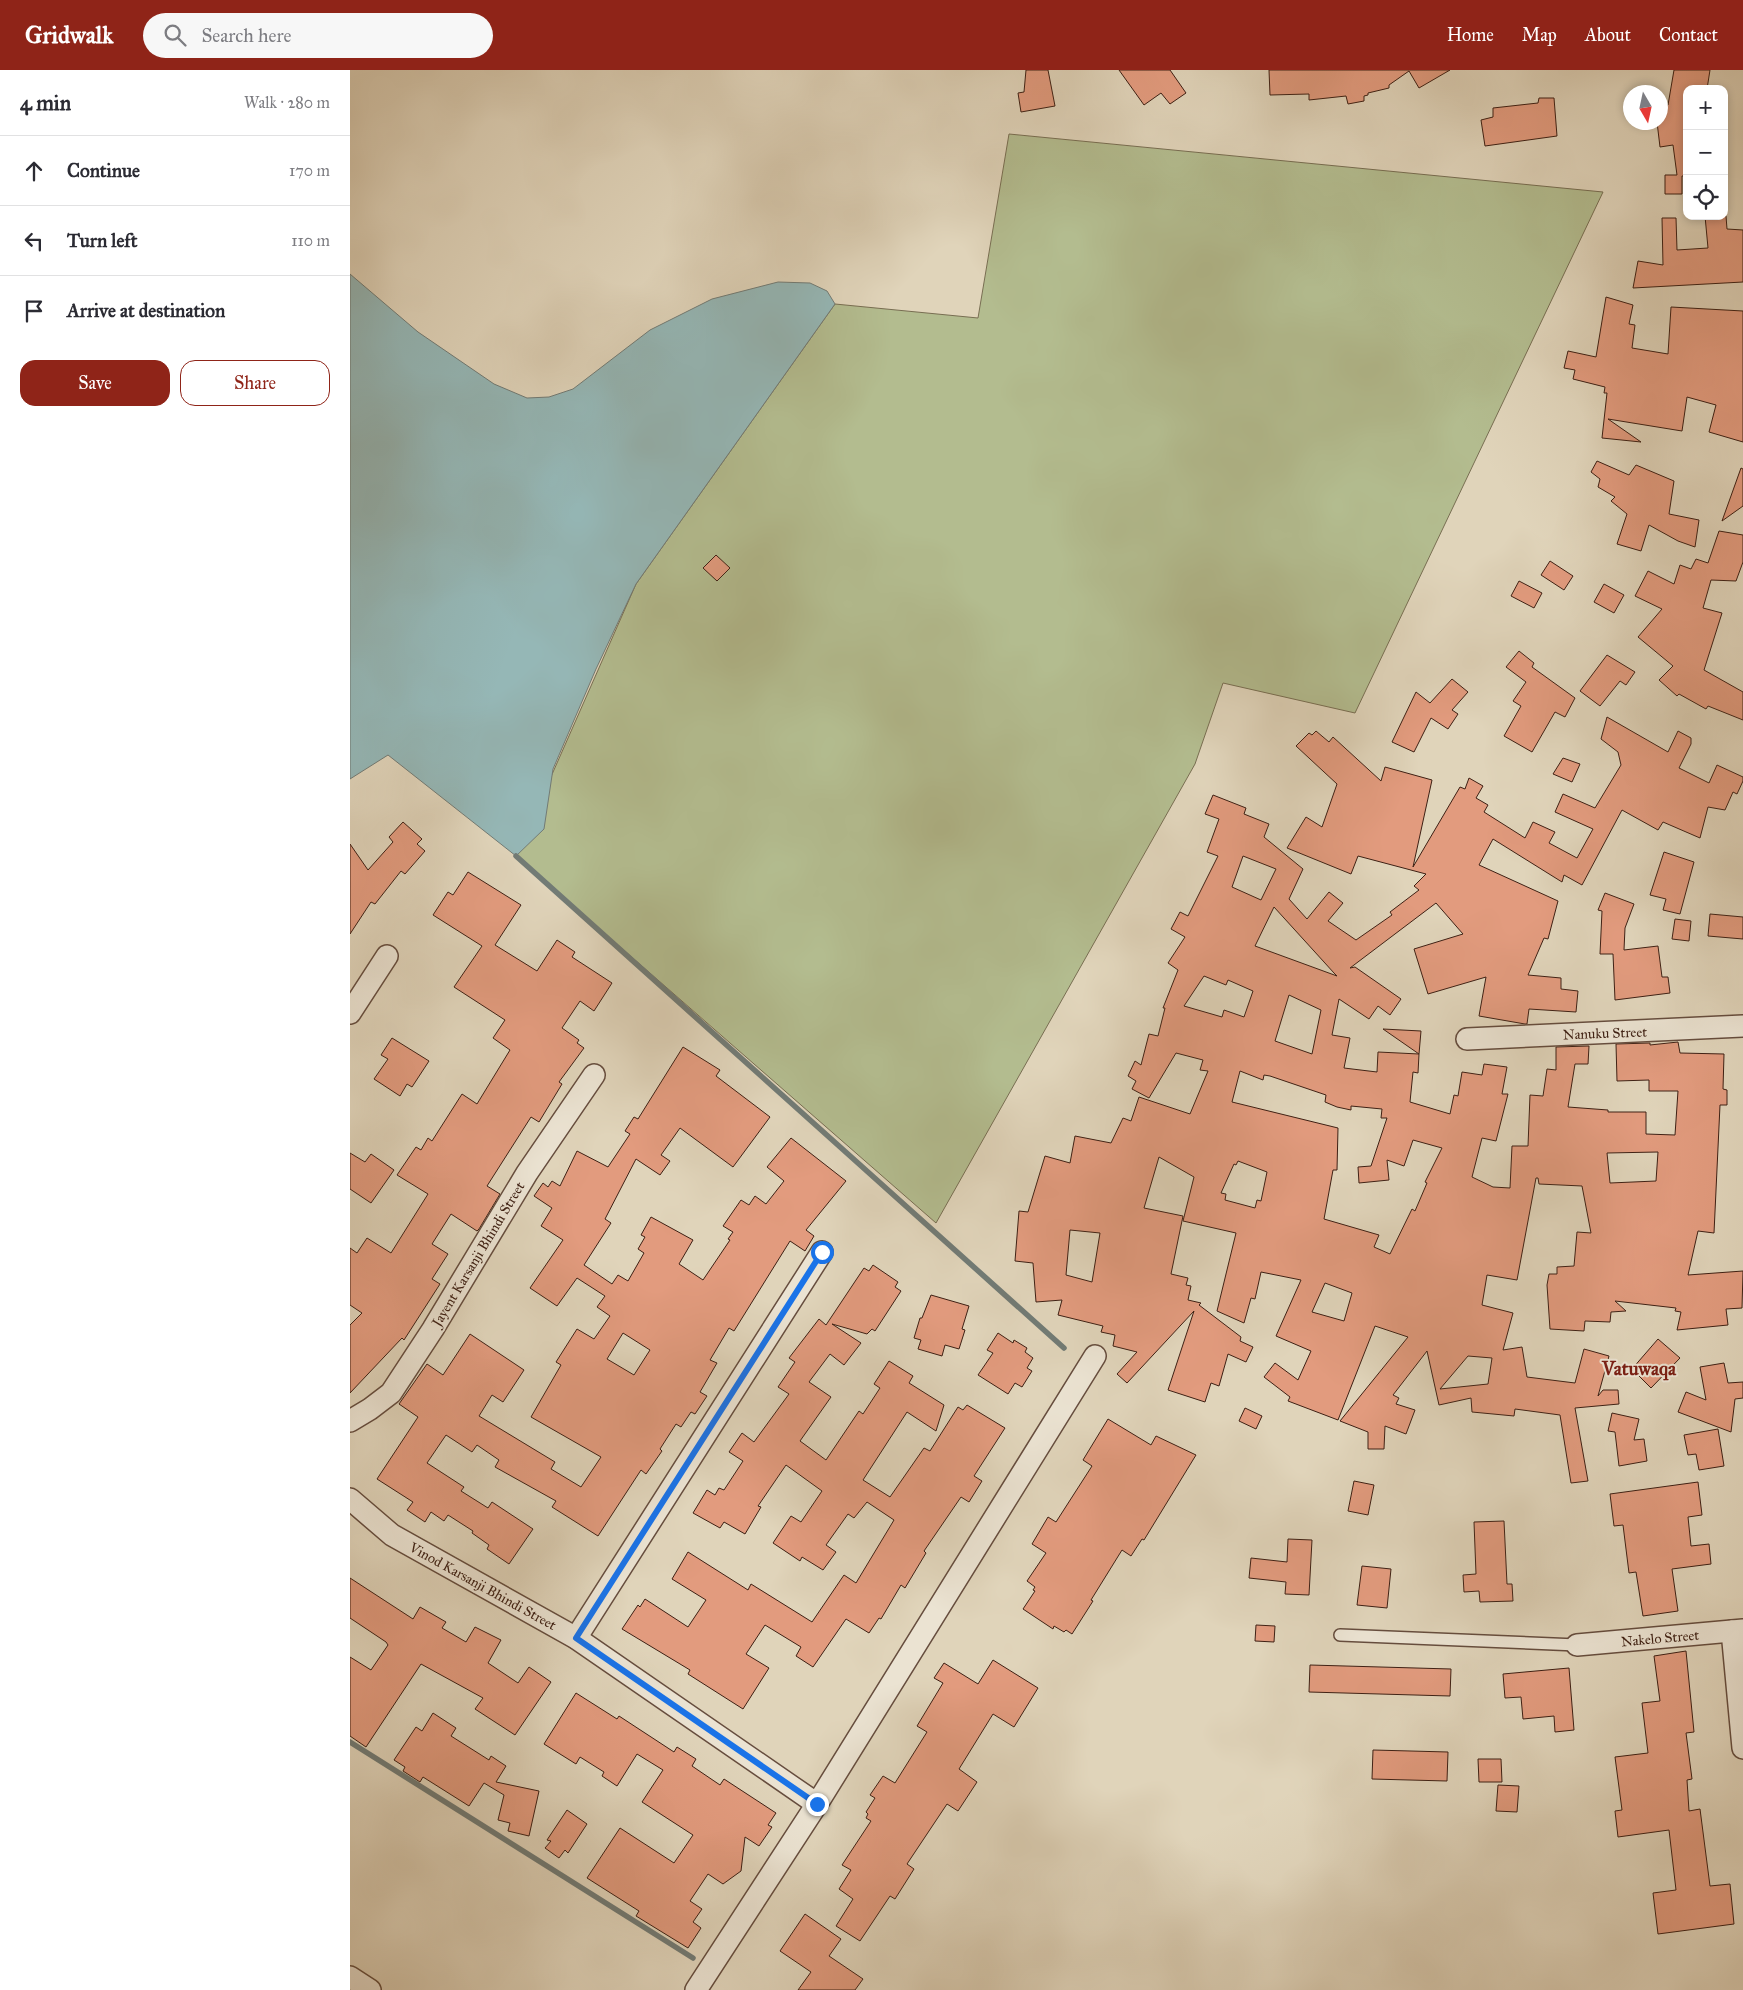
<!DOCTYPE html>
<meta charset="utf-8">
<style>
:root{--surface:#fff;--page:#f7f7f7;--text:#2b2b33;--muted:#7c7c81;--line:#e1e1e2;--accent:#8f2418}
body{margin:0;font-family:"IM FELL Great Primer",serif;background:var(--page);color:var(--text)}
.controls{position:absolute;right:15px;top:15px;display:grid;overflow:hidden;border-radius:10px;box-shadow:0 2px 8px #0003}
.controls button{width:45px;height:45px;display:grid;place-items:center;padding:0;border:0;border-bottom:1px solid var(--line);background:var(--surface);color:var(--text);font:25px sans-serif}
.compass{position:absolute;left:1273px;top:15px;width:45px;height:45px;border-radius:50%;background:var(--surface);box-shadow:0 2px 8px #0003;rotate:171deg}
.stop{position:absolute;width:15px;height:15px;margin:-11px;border:4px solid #1a73e8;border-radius:50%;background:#fff}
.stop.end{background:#1a73e8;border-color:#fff;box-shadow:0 1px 5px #0008}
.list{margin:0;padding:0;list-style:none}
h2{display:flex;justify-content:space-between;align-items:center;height:65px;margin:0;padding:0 20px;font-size:21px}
h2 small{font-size:16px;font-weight:400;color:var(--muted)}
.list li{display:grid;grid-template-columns:32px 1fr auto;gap:15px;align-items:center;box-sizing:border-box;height:70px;padding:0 20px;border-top:1px solid var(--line)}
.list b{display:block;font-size:19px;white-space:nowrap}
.list em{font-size:16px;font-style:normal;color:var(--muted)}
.actions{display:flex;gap:10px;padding:15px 20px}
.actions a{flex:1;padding:11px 0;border:1px solid var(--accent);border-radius:15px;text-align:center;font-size:18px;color:var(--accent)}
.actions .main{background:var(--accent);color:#fff}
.icon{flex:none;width:28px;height:28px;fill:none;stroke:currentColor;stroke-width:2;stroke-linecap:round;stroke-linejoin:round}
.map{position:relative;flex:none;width:1393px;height:1920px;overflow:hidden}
header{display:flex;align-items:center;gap:30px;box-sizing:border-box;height:70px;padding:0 25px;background:var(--accent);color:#fff}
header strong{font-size:24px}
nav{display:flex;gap:28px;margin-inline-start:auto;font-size:18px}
.search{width:350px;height:45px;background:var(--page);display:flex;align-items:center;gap:12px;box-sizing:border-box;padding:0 18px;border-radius:28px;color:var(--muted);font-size:19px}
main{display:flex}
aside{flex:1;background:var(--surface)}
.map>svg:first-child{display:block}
.green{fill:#b3bc8f;stroke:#786e52}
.water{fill:#95b7b6;stroke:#727b75}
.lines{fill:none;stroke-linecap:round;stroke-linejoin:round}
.stream{stroke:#727b75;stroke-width:5.5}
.building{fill:#e29b7e;stroke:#3e2014;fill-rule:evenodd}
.service-casing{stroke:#664d3e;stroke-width:14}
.minor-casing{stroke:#664d3e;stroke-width:24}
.service{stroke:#ebe3d2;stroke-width:11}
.minor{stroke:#ebe3d2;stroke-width:21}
.route{stroke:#1a73e8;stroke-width:6}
.labels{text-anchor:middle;stroke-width:4;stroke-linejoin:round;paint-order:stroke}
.street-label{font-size:14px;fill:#3e2014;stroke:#ebe3d2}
.district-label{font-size:19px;font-weight:bold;fill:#7a1f14;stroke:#ebe3d2}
</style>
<header>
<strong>Gridwalk</strong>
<div class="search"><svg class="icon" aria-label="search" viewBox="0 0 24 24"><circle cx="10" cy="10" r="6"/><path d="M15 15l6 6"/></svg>Search here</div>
<nav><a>Home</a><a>Map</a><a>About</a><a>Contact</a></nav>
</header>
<main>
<aside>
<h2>4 min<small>Walk · 280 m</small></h2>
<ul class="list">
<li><svg class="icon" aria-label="ahead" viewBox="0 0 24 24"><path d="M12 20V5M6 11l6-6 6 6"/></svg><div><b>Continue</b></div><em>170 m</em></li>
<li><svg class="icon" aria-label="left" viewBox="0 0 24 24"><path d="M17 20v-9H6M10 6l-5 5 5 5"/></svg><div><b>Turn left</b></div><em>110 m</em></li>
<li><svg class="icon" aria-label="arrive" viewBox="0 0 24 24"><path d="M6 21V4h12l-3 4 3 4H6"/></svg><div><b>Arrive at destination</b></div></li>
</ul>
<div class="actions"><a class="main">Save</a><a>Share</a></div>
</aside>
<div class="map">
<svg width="1393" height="1920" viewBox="0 0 1393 1920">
<rect width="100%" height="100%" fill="#e0d4ba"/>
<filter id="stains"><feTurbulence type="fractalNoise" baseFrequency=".004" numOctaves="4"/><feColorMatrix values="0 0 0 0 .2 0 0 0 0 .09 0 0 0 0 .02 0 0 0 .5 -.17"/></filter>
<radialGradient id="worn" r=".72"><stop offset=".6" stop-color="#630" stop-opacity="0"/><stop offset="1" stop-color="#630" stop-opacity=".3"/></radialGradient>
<polygon class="green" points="659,64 1253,122 1005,643 873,613 845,694 586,1153 166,786 286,514 485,234 628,248"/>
<polygon class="water" points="0,204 68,262 144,314 177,328 199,327 223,319 300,260 362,229 428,212 460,213 477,221 485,234 286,514 246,599 203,699 194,759 166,786 38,685 0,709"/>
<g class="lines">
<g class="stream">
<polyline points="166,786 714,1278"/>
<polyline points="0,1672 343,1888"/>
</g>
</g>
<g class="building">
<polygon points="676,0 698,0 705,36 671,42 668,23 674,22"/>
<polygon points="769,0 820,0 836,23 820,34 811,23 794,35"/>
<polygon points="919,0 1100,0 1069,18 1059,1 1039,15 1039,18 1018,23 1018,25 1014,26 1014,31 998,34 996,26 959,30 959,24 920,25"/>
<polygon points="1324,0 1360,0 1357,19 1337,19 1337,106 1332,106 1332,124 1315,124 1315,105 1327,105 1323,75 1310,77 1307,52 1310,52 1310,36 1318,35"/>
<polygon points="1189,28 1204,28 1207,66 1135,76 1131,50 1143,47 1143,38 1188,33"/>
<polygon points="1355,146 1376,146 1377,159 1393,160 1393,212 1283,218 1288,191 1313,195 1312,148 1326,148 1327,180 1358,178"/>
<polygon points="1256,227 1283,235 1279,254 1285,255 1282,278 1318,284 1321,237 1393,241 1393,372 1359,362 1366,335 1337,327 1332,361 1258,349 1291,372 1252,368 1257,323 1254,323 1255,317 1223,309 1225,300 1214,298 1218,281 1246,287"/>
<polygon points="1247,391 1279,405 1286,395 1324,411 1319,444 1349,450 1345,477 1328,471 1299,455 1291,481 1267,474 1277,444 1261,431 1265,427 1248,417 1250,409 1241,402"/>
<polygon points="1391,398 1393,399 1393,436 1372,451"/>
<polygon points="1369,461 1393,465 1393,492 1386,511 1361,510 1353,538 1372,543 1354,600 1393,622 1393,650 1358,636 1356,639 1329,624 1327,626 1309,610 1323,596 1288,567 1312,539 1285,526 1298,501 1324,514 1330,495 1341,499 1346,489 1358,493"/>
<polygon points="366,485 380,498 367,511 353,498"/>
<polygon points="1200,491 1223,506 1214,520 1191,505"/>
<polygon points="1169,511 1192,523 1184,538 1161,526"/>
<polygon points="1254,514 1274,525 1264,543 1244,532"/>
<polygon points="1169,581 1184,593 1182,597 1225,628 1215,647 1205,642 1182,682 1154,666 1171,636 1163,631 1176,612 1156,597"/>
<polygon points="1257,585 1285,602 1276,615 1270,611 1250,636 1230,621"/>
<polygon points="1102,609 1118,622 1102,640 1108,644 1098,659 1081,648 1064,682 1042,672 1066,622 1080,633"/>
<path d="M1257 647 1318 682 1328 661 1341 668V674L1329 698 1359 713 1367 695 1393 707V711L1387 724 1383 722 1375 740 1358 737 1350 768 1313 752 1308 760 1272 740 1232 815 1214 805 1212 812 1143 769 1129 795 1208 831 1198 869 1194 868 1178 905 1211 908V919L1228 921 1226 942 1179 939 1177 954H1175L1129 946 1136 907 1078 924 1064 879 1113 864 1086 833 1000 898 1005 897 1051 929 1040 945 1028 936 1019 949 989 929 982 965 1000 968 994 998 1027 1002 1028 982 1069 984 1068 1003 1063 1002 1060 1032 1100 1044 1104 1025 1108 1026 1112 1002 1132 1005 1134 994 1157 997 1152 1024H1158L1146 1071 1132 1068 1122 1107 1143 1117 1160 1118 1162 1076H1178L1180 1025 1193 1026 1197 999 1206 1000V977L1239 976 1238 994H1225L1218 1037 1258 1040V1042H1296V1064L1325 1065 1328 1021H1299V1010L1267 1011 1266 974 1300 973V975L1328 972 1330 983 1374 984 1373 1019 1377 1020V1035H1370L1364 1163 1348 1161 1338 1205 1393 1201 1392 1238 1376 1239 1378 1255 1327 1260 1331 1242 1325 1241 1326 1238 1265 1231 1276 1241 1261 1242 1260 1252 1235 1251 1234 1261 1200 1259 1197 1215 1199 1204H1207V1197L1224 1196 1227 1162 1241 1163 1232 1116 1189 1114 1188 1108H1186L1167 1210 1137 1205 1132 1235 1163 1243 1153 1280 1172 1277 1177 1307 1225 1313 1234 1279 1259 1286 1248 1326 1253 1320H1268L1269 1334 1225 1338 1238 1411 1221 1413 1210 1345 1165 1339 1164 1346 1122 1342 1121 1328 1089 1335 1077 1281 1043 1325 1049 1328 1046 1334 1065 1340 1056 1364 1035 1356 1034 1379H1018V1362L990 1351 1058 1267 1025 1256 988 1350 938 1331 940 1327 914 1307 925 1293 948 1310 961 1281 926 1266 951 1210 911 1202 905 1229 901 1228 894 1253 867 1241 886 1163 833 1151 844 1107 809 1087 794 1138 833 1146 821 1204 838 1208 836 1215 841 1216 838 1230 851 1233 849 1235 891 1267 890 1271 903 1277 896 1292 878 1284 869 1316 861 1313 855 1332 818 1320 844 1241 777 1313 767 1304 787 1282 763 1276 765 1265 751 1262 753 1256 708 1245 712 1230 686 1232 683 1193 665 1191 669 1141 678 1142 695 1086 720 1093 725 1066 761 1073 773 1048 781 1051 789 1027 840 1044 858 1001 850 1000 853 990 826 983 799 1028 782 1019 786 1011 778 1006 785 991 791 995 799 964 808 966 815 938H813L828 900 818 893 835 867 821 859 830 842 838 846 868 786 857 782 869 749 855 744 863 725 896 738 894 744 919 754 914 767 953 799 939 829 957 849 979 822 993 833 978 851 1006 870 1042 845 1040 842 1069 820 1064 816 1076 804 1008 786 1001 804 937 778 956 747 972 757 987 714 946 676 959 663 962 665 966 661 979 672 983 667 1031 711 1035 697 1082 710 1063 797 1110 717 1115 719 1119 708 1133 716 1126 728 1138 735 1134 742 1175 768 1183 752 1205 762 1199 773 1227 788 1243 759 1205 742 1213 724 1245 738 1271 695 1268 682 1251 669ZM893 786 926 799 911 830 882 817ZM924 837 984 903 987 906 905 876ZM854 906 876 915 878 910 903 921 894 947 874 940 872 947 834 936ZM939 925 971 940 962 984 925 971ZM890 1001 913 1010 914 1005 920 1006 976 1025 975 1032 987 1037 1001 1040V1036L1032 1039 1031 1048H1037L1021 1096 1008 1097 1009 1113 1039 1110 1037 1090 1054 1096 1063 1070 1092 1078 1075 1112 1077 1113 1065 1141 1062 1139 1040 1184 1024 1177 1029 1165 974 1149 983 1100H987L988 1058 882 1032ZM1308 1082 1306 1111 1260 1113 1257 1083ZM888 1091 917 1102 911 1131 907 1130 905 1138 875 1130 876 1124 871 1123 884 1094 886 1095ZM720 1160 750 1163 742 1212 716 1205ZM975 1213 1002 1223 994 1251 962 1242ZM1118 1286 1142 1288 1138 1314 1090 1319Z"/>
<polygon points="1213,688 1230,694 1222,712 1203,704"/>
<polygon points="53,752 72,769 67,774 75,781 55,804 51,801 25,834 21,832 0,864 0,774 18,800 43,772 39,767"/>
<polygon points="1314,782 1344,792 1330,844 1313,840 1316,829 1300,825"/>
<polygon points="118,802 171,835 145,875 187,901 207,870 225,882 222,887 262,913 244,941 230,931 212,958 229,970 227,973 234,978 209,1012 212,1014 189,1052 181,1047 137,1116 150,1124 129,1159 127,1161 101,1144 82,1174 98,1184 82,1209 90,1214 54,1270 52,1268 0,1323 0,1255 12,1243 0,1235 0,1178 7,1183 17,1168 41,1183 78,1124 47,1105 66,1077 71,1080 78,1068 82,1071 112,1024 127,1034 160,980 143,968 155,950 104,917 132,876 83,845 98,822 103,825"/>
<polygon points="1255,823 1284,834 1275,858 1274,880 1308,876 1312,907 1318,907 1320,923 1265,930 1263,884 1250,884 1252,841 1248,840"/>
<polygon points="1360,844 1393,847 1393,869 1358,866"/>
<polygon points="1325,849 1341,851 1339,871 1322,869"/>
<polygon points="1033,959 1071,961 1069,984"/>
<polygon points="42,968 79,991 62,1017 57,1014 50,1026 24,1009 38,989 31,985"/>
<path d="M333 977 370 1000 366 1006 420 1047 383 1097 330 1058 311 1085 320 1091 310 1105 286 1089 255 1149 261 1153 234 1195 262 1214 268 1205 278 1211 294 1183 288 1179 295 1167 291 1165 301 1147 343 1170 329 1194 353 1210 380 1170 378 1169 383 1162 373 1156 391 1130 399 1135 405 1126 416 1134 434 1111 417 1097 441 1068 496 1111 456 1160 464 1166 455 1181 440 1171 384 1261 379 1258 360 1290 367 1293 350 1322 357 1326 345 1344 341 1342 331 1357 326 1354 310 1379 312 1381 296 1404 291 1400 248 1466 202 1437 206 1431 145 1397 149 1390 127 1375 122 1382 96 1365 77 1393 114 1417 111 1421 138 1438 142 1432 183 1459 159 1494 137 1479 139 1475 122 1463 123 1461 98 1445 94 1451 81 1442 75 1452 57 1440 63 1432 27 1409 68 1347 49 1334 77 1294 93 1305 120 1264 174 1300 153 1332 142 1325 129 1346 205 1392 201 1399 231 1417 251 1387 181 1347 211 1295 206 1292 227 1259 244 1269 260 1246 247 1237 255 1226 227 1208 207 1236 180 1218 213 1170 191 1156 202 1138 184 1126 193 1113 198 1117 202 1111 210 1116 227 1081 258 1097 280 1064 275 1061 284 1047 288 1049ZM273 1263 300 1280 284 1305 257 1289Z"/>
<polygon points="0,1083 15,1092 21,1084 44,1100 21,1133 0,1119"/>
<polygon points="523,1195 548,1212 545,1217 551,1221 525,1261 522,1259 517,1264 482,1254 511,1273 494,1295 480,1284 459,1312 481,1327 450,1371 476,1390 509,1341 513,1344 530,1318 524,1314 539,1291 563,1306 559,1313 594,1335 586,1361 557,1342 513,1410 540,1427 574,1378 580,1381 608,1337 613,1340 617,1335 655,1358 624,1406 632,1411 619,1432 611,1427 574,1481 576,1483 555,1518 551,1515 531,1549 529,1548 519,1563 496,1549 463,1597 446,1586 451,1577 415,1555 396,1584 419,1598 393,1639 338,1604 340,1600 272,1559 288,1535 290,1537 295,1529 338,1557 356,1530 322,1509 338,1482 398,1520 401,1514 462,1552 494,1505 506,1513 544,1450 517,1432 504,1448 498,1444 476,1475 486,1482 473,1500 452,1487 450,1491 423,1473 441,1446 451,1452 472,1421 436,1395 408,1436 411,1437 395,1464 374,1452 370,1458 343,1443 357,1420 365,1425 369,1418 374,1420 393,1391 379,1382 392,1363 404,1372 439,1324 428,1317 445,1292 439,1288 469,1249 476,1255 514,1198 519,1201"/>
<polygon points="581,1225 619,1236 612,1259 615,1260 609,1279 595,1275 592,1286 568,1279 571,1270 564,1268 570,1248 572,1248"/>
<polygon points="648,1263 663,1273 664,1270 677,1278 675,1282 683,1288 677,1298 682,1301 672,1317 665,1313 658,1324 628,1305 643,1283 637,1280"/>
<polygon points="1308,1269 1330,1288 1301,1318 1282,1299"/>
<polygon points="1374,1293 1378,1313 1393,1312 1393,1328 1385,1329 1381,1362 1328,1342 1336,1322 1356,1330 1350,1297"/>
<polygon points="895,1338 912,1346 906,1359 889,1351"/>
<polygon points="1262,1343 1289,1349 1284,1370 1294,1369 1297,1391 1269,1396 1265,1362 1258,1361"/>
<polygon points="758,1349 801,1375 806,1366 846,1385 794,1470 792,1469 781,1486 772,1480 741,1530 743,1531 722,1564 716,1560 714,1562 704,1556 703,1559 673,1539 685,1521 683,1520 685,1517 677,1511 696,1483 682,1474 698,1447 706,1452 742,1396 733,1390"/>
<polygon points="1368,1359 1374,1396 1349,1400 1346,1384 1338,1385 1334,1365"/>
<polygon points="1004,1411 1024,1415 1018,1445 998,1441"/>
<polygon points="1348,1412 1352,1445 1338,1447 1341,1476 1359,1474 1361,1494 1322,1499 1328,1541 1293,1546 1286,1502 1279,1503 1273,1455 1264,1456 1260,1424"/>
<polygon points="1154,1451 1157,1514 1162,1514 1163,1531 1130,1532 1129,1521 1114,1522 1113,1505 1126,1504 1124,1452"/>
<polygon points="938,1469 962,1470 959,1525 935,1524 936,1512 899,1508 901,1488 937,1492"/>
<polygon points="1012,1496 1041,1499 1037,1538 1007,1535"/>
<polygon points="0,1508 63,1549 70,1537 96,1552 92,1558 116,1572 125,1557 151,1570 138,1593 168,1613 179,1597 201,1612 165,1665 125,1639 133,1628 71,1594 16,1677 0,1666 0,1587 21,1600 38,1575 36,1572 0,1548"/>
<polygon points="906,1555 925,1556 924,1572 905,1571"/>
<polygon points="1336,1581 1344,1662 1336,1663 1342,1709 1337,1710 1339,1741 1350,1739 1360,1816 1380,1814 1384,1854 1308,1864 1303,1823 1326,1820 1319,1760 1268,1767 1265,1741 1272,1740 1265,1687 1298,1683 1292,1633 1310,1631 1304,1586"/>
<polygon points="643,1590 688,1618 664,1657 643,1644 609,1699 627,1712 608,1741 597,1734 557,1794 564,1799 545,1829 540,1826 510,1871 486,1856 503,1829 489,1819 501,1800 492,1795 521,1751 516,1748 518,1744 516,1742 525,1728 520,1725 533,1706 545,1713 577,1662 567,1656 593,1613 584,1608 594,1593 628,1614"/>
<polygon points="960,1595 1101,1599 1100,1626 959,1622"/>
<polygon points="1219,1598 1224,1660 1205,1662 1204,1646 1173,1649 1171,1627 1155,1628 1153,1604"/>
<polygon points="226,1623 267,1649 269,1646 324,1682 327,1677 346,1689 342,1696 370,1715 374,1709 426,1743 418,1755 422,1757 409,1776 395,1767 391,1801 373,1814 358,1804 340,1831 352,1839 343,1852 351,1858 338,1878 286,1846 289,1841 237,1808 270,1758 324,1793 343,1765 292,1732 313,1700 287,1684 267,1716 252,1706 254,1702 230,1687 226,1694 194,1674"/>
<polygon points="83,1643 106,1658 101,1666 139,1690 141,1686 156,1696 146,1712 189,1721 179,1766 158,1761 160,1753 148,1750 154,1725 134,1713 119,1736 73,1707 70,1712 53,1701 55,1697 44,1690 66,1657 72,1661"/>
<polygon points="1023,1680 1098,1682 1097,1711 1022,1709"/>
<polygon points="1128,1689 1151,1689 1152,1712 1129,1712"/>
<polygon points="1148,1715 1169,1716 1167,1742 1146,1741"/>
<polygon points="217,1740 237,1754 218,1783 215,1780 209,1788 195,1778 201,1771 197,1770"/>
<polygon points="455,1844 491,1869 479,1886 513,1909 505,1920 448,1920 461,1902 430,1881"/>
</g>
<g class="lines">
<g class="service-casing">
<polyline id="service" points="990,1565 1227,1575"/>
</g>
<g class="minor-casing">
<g id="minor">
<polyline points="0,943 37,886"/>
<polyline points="1117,969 1393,956"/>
<polyline points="0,1351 20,1339 41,1323 83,1259 177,1103 244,1005"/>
<polyline points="0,1429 42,1465 226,1568 467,1734"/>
<polyline points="1382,1561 1393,1678"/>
<polyline points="226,1568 472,1182"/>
<polyline points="1227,1575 1393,1560"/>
<polyline points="0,1907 20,1920"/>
<polyline points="346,1920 467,1734 745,1286"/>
</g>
</g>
<use href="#service" class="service"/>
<use href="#minor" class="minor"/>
</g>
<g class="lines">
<polyline class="route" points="467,1734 226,1568 472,1182"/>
</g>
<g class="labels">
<g class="street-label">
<text transform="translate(1255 963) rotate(-2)" y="5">Nanuku Street</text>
<text transform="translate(128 1184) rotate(-59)" y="5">Jayent Karsanji Bhindi Street</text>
<text transform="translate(133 1516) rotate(29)" y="5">Vinod Karsanji Bhindi Street</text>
<text transform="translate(1310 1568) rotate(-5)" y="5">Nakelo Street</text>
</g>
<g class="district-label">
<text x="1289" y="1305">Vatuwaqa</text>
</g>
</g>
<rect width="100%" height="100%" filter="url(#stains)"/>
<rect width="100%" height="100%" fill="url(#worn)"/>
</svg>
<div class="controls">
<button>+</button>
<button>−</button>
<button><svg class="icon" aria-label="locate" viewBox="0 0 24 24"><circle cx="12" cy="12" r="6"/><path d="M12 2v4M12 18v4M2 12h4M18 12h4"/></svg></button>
</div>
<svg class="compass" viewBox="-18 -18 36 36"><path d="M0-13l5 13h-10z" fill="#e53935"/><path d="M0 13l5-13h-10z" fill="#7c7c81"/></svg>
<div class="stop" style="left:472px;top:1182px"></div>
<div class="stop end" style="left:467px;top:1734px"></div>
</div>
</main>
